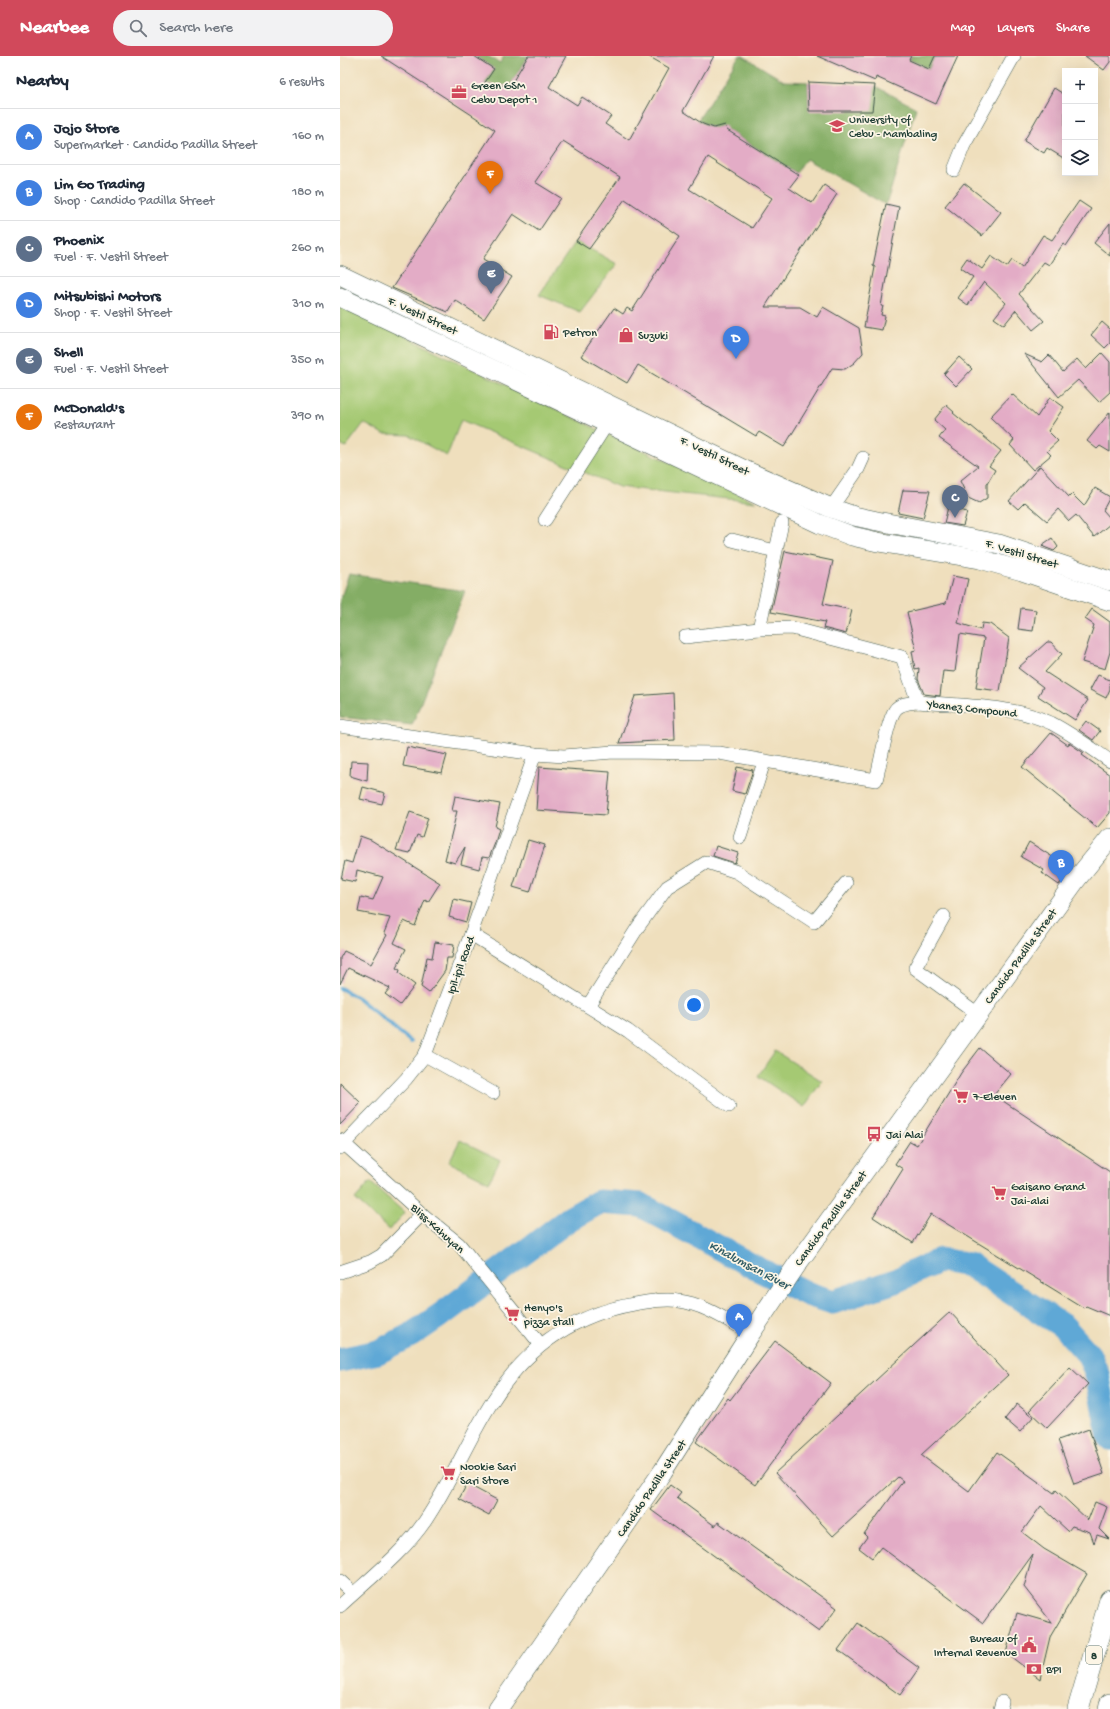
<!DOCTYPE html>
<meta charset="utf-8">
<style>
:root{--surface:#fff;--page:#f2f2f3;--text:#1f2937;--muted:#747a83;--line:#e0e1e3;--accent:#d1495b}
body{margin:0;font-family:"Gochi Hand",sans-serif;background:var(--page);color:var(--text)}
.controls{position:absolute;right:12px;top:12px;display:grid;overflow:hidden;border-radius:0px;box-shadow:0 4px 16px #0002}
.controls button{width:36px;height:36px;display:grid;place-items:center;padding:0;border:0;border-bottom:1px solid var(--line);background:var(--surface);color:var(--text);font:20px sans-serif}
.you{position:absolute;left:354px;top:949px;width:14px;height:14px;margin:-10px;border:3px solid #fff;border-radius:50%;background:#1a73e8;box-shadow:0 0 0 6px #1a73e833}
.badge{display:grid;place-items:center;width:26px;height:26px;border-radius:50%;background:var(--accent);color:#fff;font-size:13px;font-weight:700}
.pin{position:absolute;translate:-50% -33px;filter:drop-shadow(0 1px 2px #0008)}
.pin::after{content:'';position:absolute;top:21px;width:14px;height:12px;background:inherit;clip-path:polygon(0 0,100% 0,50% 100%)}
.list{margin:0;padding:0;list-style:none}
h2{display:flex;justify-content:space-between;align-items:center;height:52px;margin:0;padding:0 16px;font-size:17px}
h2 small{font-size:13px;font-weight:400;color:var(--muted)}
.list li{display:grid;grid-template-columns:26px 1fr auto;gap:12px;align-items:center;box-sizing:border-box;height:56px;padding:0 16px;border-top:1px solid var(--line)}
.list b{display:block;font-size:15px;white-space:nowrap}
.list p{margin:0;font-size:13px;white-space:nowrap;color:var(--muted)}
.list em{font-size:13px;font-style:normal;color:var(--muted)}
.icon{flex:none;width:22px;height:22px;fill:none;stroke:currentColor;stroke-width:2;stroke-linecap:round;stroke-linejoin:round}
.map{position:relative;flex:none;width:770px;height:1653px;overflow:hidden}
header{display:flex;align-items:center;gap:24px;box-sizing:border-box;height:56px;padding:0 20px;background:var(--accent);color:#fff}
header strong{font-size:19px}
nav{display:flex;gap:22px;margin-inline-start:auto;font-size:14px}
.search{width:280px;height:36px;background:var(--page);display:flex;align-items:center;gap:10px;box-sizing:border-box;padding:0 14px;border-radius:22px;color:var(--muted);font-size:15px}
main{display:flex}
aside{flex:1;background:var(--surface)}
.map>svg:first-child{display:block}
.green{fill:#a5c973;stroke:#628354}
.forest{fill:#84ad65;stroke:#52754c}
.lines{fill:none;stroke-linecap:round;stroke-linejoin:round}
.stream{stroke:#5fa8d6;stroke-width:4}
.river{stroke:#5fa8d6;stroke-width:25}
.building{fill:#e3acc6;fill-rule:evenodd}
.minor-casing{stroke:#3e5549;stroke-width:14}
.secondary-casing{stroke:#3e5549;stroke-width:20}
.primary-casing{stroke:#3e5549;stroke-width:22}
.minor{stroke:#fff;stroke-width:13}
.secondary{stroke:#fff;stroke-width:19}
.primary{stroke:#fff;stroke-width:21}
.labels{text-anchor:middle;stroke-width:3.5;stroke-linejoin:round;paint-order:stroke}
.shield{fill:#fcf5e5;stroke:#617469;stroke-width:1}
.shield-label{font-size:11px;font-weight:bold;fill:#1f3d34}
.poi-label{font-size:12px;fill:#1f3d34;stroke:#fcf5e5;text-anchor:start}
.street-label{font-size:12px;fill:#1f3d34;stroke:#fcf5e5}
.water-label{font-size:13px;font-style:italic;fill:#325d65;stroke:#fcf5e5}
</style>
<header>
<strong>Nearbee</strong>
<div class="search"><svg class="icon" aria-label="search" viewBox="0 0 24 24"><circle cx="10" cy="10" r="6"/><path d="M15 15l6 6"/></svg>Search here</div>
<nav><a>Map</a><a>Layers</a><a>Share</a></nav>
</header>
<main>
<aside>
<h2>Nearby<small>6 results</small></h2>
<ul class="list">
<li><span class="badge" style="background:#3f7fe0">A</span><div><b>Jojo Store</b><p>Supermarket · Candido Padilla Street</p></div><em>160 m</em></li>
<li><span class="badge" style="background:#3f7fe0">B</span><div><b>Lim Go Trading</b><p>Shop · Candido Padilla Street</p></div><em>180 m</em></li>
<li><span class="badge" style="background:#5c6f8a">C</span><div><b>Phoenix</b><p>Fuel · F. Vestil Street</p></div><em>260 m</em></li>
<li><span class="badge" style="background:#3f7fe0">D</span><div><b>Mitsubishi Motors</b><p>Shop · F. Vestil Street</p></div><em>310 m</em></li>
<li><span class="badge" style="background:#5c6f8a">E</span><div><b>Shell</b><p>Fuel · F. Vestil Street</p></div><em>350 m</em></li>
<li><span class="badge" style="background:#e8710a">F</span><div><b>McDonald's</b><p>Restaurant</p></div><em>390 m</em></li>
</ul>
</aside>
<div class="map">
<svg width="770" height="1653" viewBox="0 0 770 1653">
<rect width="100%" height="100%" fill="#fcf5e5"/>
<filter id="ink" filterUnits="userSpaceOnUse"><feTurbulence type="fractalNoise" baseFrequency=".025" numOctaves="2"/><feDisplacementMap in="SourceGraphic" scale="8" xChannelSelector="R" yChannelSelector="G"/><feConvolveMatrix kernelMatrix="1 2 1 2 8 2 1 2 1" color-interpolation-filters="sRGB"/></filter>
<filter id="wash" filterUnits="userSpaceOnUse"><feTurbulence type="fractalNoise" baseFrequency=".012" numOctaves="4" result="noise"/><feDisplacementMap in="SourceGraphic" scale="16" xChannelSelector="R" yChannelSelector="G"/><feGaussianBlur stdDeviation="0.9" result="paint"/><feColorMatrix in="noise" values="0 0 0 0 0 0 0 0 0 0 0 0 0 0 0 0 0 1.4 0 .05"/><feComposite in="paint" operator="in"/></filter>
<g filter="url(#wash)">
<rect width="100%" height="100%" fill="#efdfbd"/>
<g class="green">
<polygon points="236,185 277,208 240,256 199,239"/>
<polygon points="0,249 263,376 416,446 279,431 121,364 107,400 69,379 43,378 24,367 6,391 0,388"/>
<polygon points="435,995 482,1025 464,1051 418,1020"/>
<polygon points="120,1084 160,1104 149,1126 109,1106"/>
<polygon points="30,1126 65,1157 49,1174 15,1143"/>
</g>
<g class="forest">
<polygon points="134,0 148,0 160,7 164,0 188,0 170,30 140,35 154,13"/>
<polygon points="399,0 403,0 444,25 468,26 469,55 535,30 576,52 546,149 466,103 456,117 387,74 383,70 377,71 375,74 358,64"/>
<polygon points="571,0 595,0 589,13 569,4"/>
<polygon points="9,518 125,535 72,669 0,661 0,544"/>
</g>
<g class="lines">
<polyline class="stream" points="0,932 18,942 71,986"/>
<polyline class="river" points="0,1304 38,1296 71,1279 105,1256 229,1163 259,1146 301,1149 412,1210 468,1238 493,1246 555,1225 600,1204 629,1209 724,1271 749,1299 757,1318 770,1382"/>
</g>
<g id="blocks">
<g class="building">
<path d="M41 0H134L154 13 144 28 170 30 188 0H226L209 31 237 49 242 41 271 60 265 68 289 84 329 12 308 0H374L343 55 363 68 374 72 385 69 387 74 459 119 449 132 472 147 484 129 497 138 425 251H460L477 261 483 251 519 272 523 297 514 307 505 313 492 312 444 391 419 376 416 380 298 309 287 327 241 300 274 252 283 258 287 252 292 255 340 180 285 143 249 193 236 185 280 121 223 85 195 126 221 142 199 175 173 158 143 203 172 221 144 263 115 244 108 256 52 232 155 74ZM368 101 432 142 412 172 349 133Z"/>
<polygon points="477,0 571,0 569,4 589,13 595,0 618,0 596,48 536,21 535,25"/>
<polygon points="745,0 770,0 770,6 764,14"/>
<polygon points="468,26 535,29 532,55 469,55"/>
<polygon points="714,32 725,39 725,103 707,92 704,97 684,85"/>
<polygon points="624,127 661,156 642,180 605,150"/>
<polygon points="739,145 751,153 726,190 723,188 709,209 704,206 679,238 704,265 693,274 676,254 664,269 654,262 666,247 644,226 628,249 618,242 633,221 620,212 627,202 642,213 651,200 667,211 672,204 682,212 703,179 712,184"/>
<polygon points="546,148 559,151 541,250 543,250 541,259 545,260 542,274 524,271 535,211 533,210"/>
<polygon points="770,167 770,200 754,187"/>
<polygon points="762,266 770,273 770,287 765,292 751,279"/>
<polygon points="762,297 770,306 770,336 759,346 738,324 719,341 684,298 702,306 709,299 723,316 737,303 746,313"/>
<polygon points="619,301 632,313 616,330 604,318"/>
<polygon points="672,338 697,361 710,341 724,351 708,375 718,385 707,395 711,399 693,414 670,389 674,384 650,361"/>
<polygon points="606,349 614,356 613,357 630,371 631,370 661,395 649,410 655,414 647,428 647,442 639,447 628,442 620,425 638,410 599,382 605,374 594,364"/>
<polygon points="770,356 770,396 760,390 757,393 747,385"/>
<polygon points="700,410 729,441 732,438 744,450 755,432 770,441 763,454 770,462 770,468 754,481 736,459 729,465 718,453 707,465 685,446 678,453 669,445"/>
<polygon points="563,434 590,435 583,462 558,457"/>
<polygon points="608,451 627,456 623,470 604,467"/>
<polygon points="712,482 718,491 714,495 704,491 702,489"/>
<polygon points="445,495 493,505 483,548 512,554 506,578 483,572 485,566 431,556"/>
<polygon points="613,520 628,523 618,567 641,574 642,567 650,568 669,582 660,635 636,632 644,582 620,578 615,616 603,615 600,640 584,638 578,623 579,612 575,613 572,595 576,594 567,556 606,547"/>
<polygon points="681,552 696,554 693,575 678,573"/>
<polygon points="752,553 770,566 770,596 765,613 742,606 754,569 745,563"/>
<polygon points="707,586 711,586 722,598 705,616 748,644 735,664 698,640 703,631 678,612"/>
<polygon points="758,619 770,624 770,633 766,642 750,634"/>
<polygon points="333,637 335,684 279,687 295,640"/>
<polygon points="746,665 760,675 753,684 739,674"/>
<polygon points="711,677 728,689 729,687 744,697 742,699 770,719 770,757 757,772 682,711"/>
<polygon points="67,691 107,699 102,717 63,710"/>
<polygon points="11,705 28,706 27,725 10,720"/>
<polygon points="199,711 270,716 266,759 196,754"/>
<polygon points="397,711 413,714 405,738 392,735"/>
<polygon points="23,731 45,737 42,748 20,743"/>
<polygon points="115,740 160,748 155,771 159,773 155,787 149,802 142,801 139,813 121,808 125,791 115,807 105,804 117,755 112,755"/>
<polygon points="70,756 88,762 82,781 77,779 70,797 56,794"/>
<polygon points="20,780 31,784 100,827 88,846 85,844 75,870 64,865 54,887 66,893 56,912 60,914 59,917 75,929 60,949 45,938 50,932 8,912 0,928 0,902 4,895 31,908 47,879 44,877 50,862 18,856 21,841 33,844 43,821 17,814 15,826 1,823 5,805 12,807"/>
<polygon points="188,784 205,789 190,836 173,831"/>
<polygon points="689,786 730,812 719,829 702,817 704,814 681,801"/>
<polygon points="376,790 398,797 395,807 373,800"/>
<polygon points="113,843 131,847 126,866 109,861"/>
<polygon points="95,886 114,889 112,902 107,902 105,915 89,937 81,931 87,901 92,902"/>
<polygon points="640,992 671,1018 654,1039 770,1116 770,1260 746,1250 744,1252 591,1158 573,1187 533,1161 563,1113 555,1108 570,1085 577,1089 621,1017"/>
<polygon points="0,1027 21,1047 0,1069"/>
<polygon points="610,1256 668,1319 581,1399 629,1435 657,1396 714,1437 716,1434 748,1464 755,1446 767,1451 759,1473 769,1483 757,1479 754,1487 750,1476 732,1470 728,1475 701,1450 682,1476 704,1493 747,1518 710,1581 700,1623 666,1597 677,1557 712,1567 684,1531 693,1498 643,1567 541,1491 532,1502 519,1492 527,1481 524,1478 563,1425 558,1421 493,1480 435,1417"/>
<polygon points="435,1285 491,1327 415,1429 356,1386 388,1342 390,1344"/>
<polygon points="730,1311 748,1328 707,1372 689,1355"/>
<polygon points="677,1348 693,1361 680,1376 665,1363"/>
<polygon points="749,1373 764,1418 734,1428 718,1384"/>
<polygon points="127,1428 157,1444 149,1459 119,1443"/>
<polygon points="330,1429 341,1437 337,1442 375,1470 378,1466 497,1552 479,1576 311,1454"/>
<polygon points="518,1567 579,1612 560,1639 498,1594"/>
</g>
</g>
</g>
<g filter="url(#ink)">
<use href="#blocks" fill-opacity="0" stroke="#3e5549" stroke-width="1"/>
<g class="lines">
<g class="minor-casing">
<g id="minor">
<polyline points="614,114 624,89 674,0"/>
<polyline points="491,452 518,413 523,402"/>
<polyline points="205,464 267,368"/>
<polyline points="392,484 435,495"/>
<polyline points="419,573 442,467"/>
<polyline points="345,581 419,573 452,572 562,601 578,646"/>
<path d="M0 670 195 698 224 700 273 696 379 697 536 724C540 710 547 665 555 654 560 647 570 647 578 646 621 650 670 648 711 667 732 678 751 692 770 705"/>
<polyline points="400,781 424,706"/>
<polyline points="604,860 575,912 638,958"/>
<polyline points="131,878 288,975 389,1050"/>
<polyline points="248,950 298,871 327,831 367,806 397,816 474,866 506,827"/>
<polyline points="85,999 153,1037"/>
<polyline points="0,1084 82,1158 119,1188 201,1289"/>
<polyline points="0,1092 66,1023 85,999 131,878 195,698"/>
<polyline points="0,1216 30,1206 42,1199 82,1158"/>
<polyline points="0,1525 13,1537"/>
<path d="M0 1550C29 1523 63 1497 85 1465 111 1427 127 1385 152 1346 185 1293 232 1259 294 1248 308 1246 324 1242 339 1245 364 1248 388 1265 411 1277"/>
<polyline points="660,1653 662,1646"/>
</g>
</g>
<g class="secondary-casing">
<g id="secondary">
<polyline points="0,219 409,416 491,452 514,460 537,465 659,488 770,525"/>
<polyline points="0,241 480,468 512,480 538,486 640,503 682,515 770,545"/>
<polyline points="158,1653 323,1415 411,1277 458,1207 736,824 770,782"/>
</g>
</g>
<g class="primary-casing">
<g id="primary">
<polyline points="738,1653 770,1544"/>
<polyline points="769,1653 770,1648"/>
</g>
</g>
<use href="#minor" class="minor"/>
<use href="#secondary" class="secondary"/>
<use href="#primary" class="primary"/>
</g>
</g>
<defs>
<g id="office-bare" transform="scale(1.2)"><path d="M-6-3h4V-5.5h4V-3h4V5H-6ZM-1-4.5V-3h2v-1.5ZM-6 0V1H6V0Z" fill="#d1495b" stroke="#fcf5e5" stroke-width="2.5" paint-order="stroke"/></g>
<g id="school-bare" transform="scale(1.2)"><path d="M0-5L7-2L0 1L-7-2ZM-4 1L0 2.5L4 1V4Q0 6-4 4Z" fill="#d1495b" stroke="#fcf5e5" stroke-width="2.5" paint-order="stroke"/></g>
<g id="fuel-bare" transform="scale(1.2)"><path d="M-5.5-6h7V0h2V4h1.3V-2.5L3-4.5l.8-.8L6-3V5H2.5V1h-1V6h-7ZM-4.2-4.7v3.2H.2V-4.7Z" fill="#d1495b" stroke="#fcf5e5" stroke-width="2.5" paint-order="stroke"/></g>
<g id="shop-bare" transform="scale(1.2)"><path d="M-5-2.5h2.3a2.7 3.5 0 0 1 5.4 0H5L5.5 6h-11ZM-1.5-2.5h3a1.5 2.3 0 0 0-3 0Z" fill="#d1495b" stroke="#fcf5e5" stroke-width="2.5" paint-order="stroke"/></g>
<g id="supermarket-bare" transform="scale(1.2)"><path d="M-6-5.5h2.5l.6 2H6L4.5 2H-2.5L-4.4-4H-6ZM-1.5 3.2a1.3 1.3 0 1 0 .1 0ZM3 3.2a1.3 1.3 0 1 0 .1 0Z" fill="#d1495b" stroke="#fcf5e5" stroke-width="2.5" paint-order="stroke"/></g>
<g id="bus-bare" transform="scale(1.2)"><path d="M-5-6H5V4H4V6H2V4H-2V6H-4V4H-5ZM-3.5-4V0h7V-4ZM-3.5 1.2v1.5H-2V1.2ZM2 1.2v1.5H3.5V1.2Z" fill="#d1495b" stroke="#fcf5e5" stroke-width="2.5" paint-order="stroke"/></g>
<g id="civic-bare" transform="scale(1.2)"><path d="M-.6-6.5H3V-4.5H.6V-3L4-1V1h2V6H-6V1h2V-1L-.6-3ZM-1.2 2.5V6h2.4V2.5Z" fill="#d1495b" stroke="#fcf5e5" stroke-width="2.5" paint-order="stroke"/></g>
<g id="bank-bare" transform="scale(1.2)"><path d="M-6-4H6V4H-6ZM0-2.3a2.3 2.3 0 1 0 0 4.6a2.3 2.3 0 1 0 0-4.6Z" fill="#d1495b" stroke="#fcf5e5" stroke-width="2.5" paint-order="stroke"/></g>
</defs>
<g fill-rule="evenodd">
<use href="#office-bare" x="119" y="36"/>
<use href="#school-bare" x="497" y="70"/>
<use href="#fuel-bare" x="211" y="276"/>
<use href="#shop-bare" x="286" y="279"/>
<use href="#supermarket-bare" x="621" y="1040"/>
<use href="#bus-bare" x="534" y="1078"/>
<use href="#supermarket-bare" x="659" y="1137"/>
<use href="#supermarket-bare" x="172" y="1258"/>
<use href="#supermarket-bare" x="108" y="1417"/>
<use href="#civic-bare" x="689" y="1589"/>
<use href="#bank-bare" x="694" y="1613"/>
</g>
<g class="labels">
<rect class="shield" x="746" y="1590" width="16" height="18" rx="3"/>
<g class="shield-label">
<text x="754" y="1603">8</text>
</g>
<g class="poi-label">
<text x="131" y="33">Green GSM<tspan x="131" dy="14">Cebu Depot 1</tspan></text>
<text x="509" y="67">University of<tspan x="509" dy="14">Cebu - Mambaling</tspan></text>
<text x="223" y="280">Petron</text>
<text x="298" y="283">Suzuki</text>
<text x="633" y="1044">7-Eleven</text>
<text x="546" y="1082">Jai Alai</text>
<text x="671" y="1134">Gaisano Grand<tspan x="671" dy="14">Jai-alai</tspan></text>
<text x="184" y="1255">Henyo's<tspan x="184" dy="14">pizza stall</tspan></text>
<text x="120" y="1414">Nookie Sari<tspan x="120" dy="14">Sari Store</tspan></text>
<text x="677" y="1586" text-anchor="end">Bureau of<tspan x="677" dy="14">Internal Revenue</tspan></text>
<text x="706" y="1617">BPI</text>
</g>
<g class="street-label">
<text transform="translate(83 259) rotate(25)" y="4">F. Vestil Street</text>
<text transform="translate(375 399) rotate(26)" y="4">F. Vestil Street</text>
<text transform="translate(682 497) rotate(17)" y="4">F. Vestil Street</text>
<text transform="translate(632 652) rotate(6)" y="4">Ybanez Compound</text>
<text transform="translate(680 900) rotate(-54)" y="4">Candido Padilla Street</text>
<text transform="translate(120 909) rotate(-70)" y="4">Ipil-ipil Road</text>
<text transform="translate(490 1162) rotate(-54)" y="4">Candido Padilla Street</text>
<text transform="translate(98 1172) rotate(42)" y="4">Bliss-Kahuyan</text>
<text transform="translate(311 1432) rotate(-56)" y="4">Candido Padilla Street</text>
</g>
<g class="water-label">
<text transform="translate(410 1208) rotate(28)" y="5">Kinalumsan River</text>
</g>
</g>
</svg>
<div class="controls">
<button>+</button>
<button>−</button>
<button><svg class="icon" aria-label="layers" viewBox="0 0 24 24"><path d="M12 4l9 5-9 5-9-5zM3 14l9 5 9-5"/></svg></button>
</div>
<div class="you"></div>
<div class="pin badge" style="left:399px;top:1281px;background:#3f7fe0">A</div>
<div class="pin badge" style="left:721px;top:827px;background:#3f7fe0">B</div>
<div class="pin badge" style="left:615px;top:462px;background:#5c6f8a">C</div>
<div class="pin badge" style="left:396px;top:303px;background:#3f7fe0">D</div>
<div class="pin badge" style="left:151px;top:238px;background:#5c6f8a">E</div>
<div class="pin badge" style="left:150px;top:138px;background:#e8710a">F</div>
</div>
</main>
